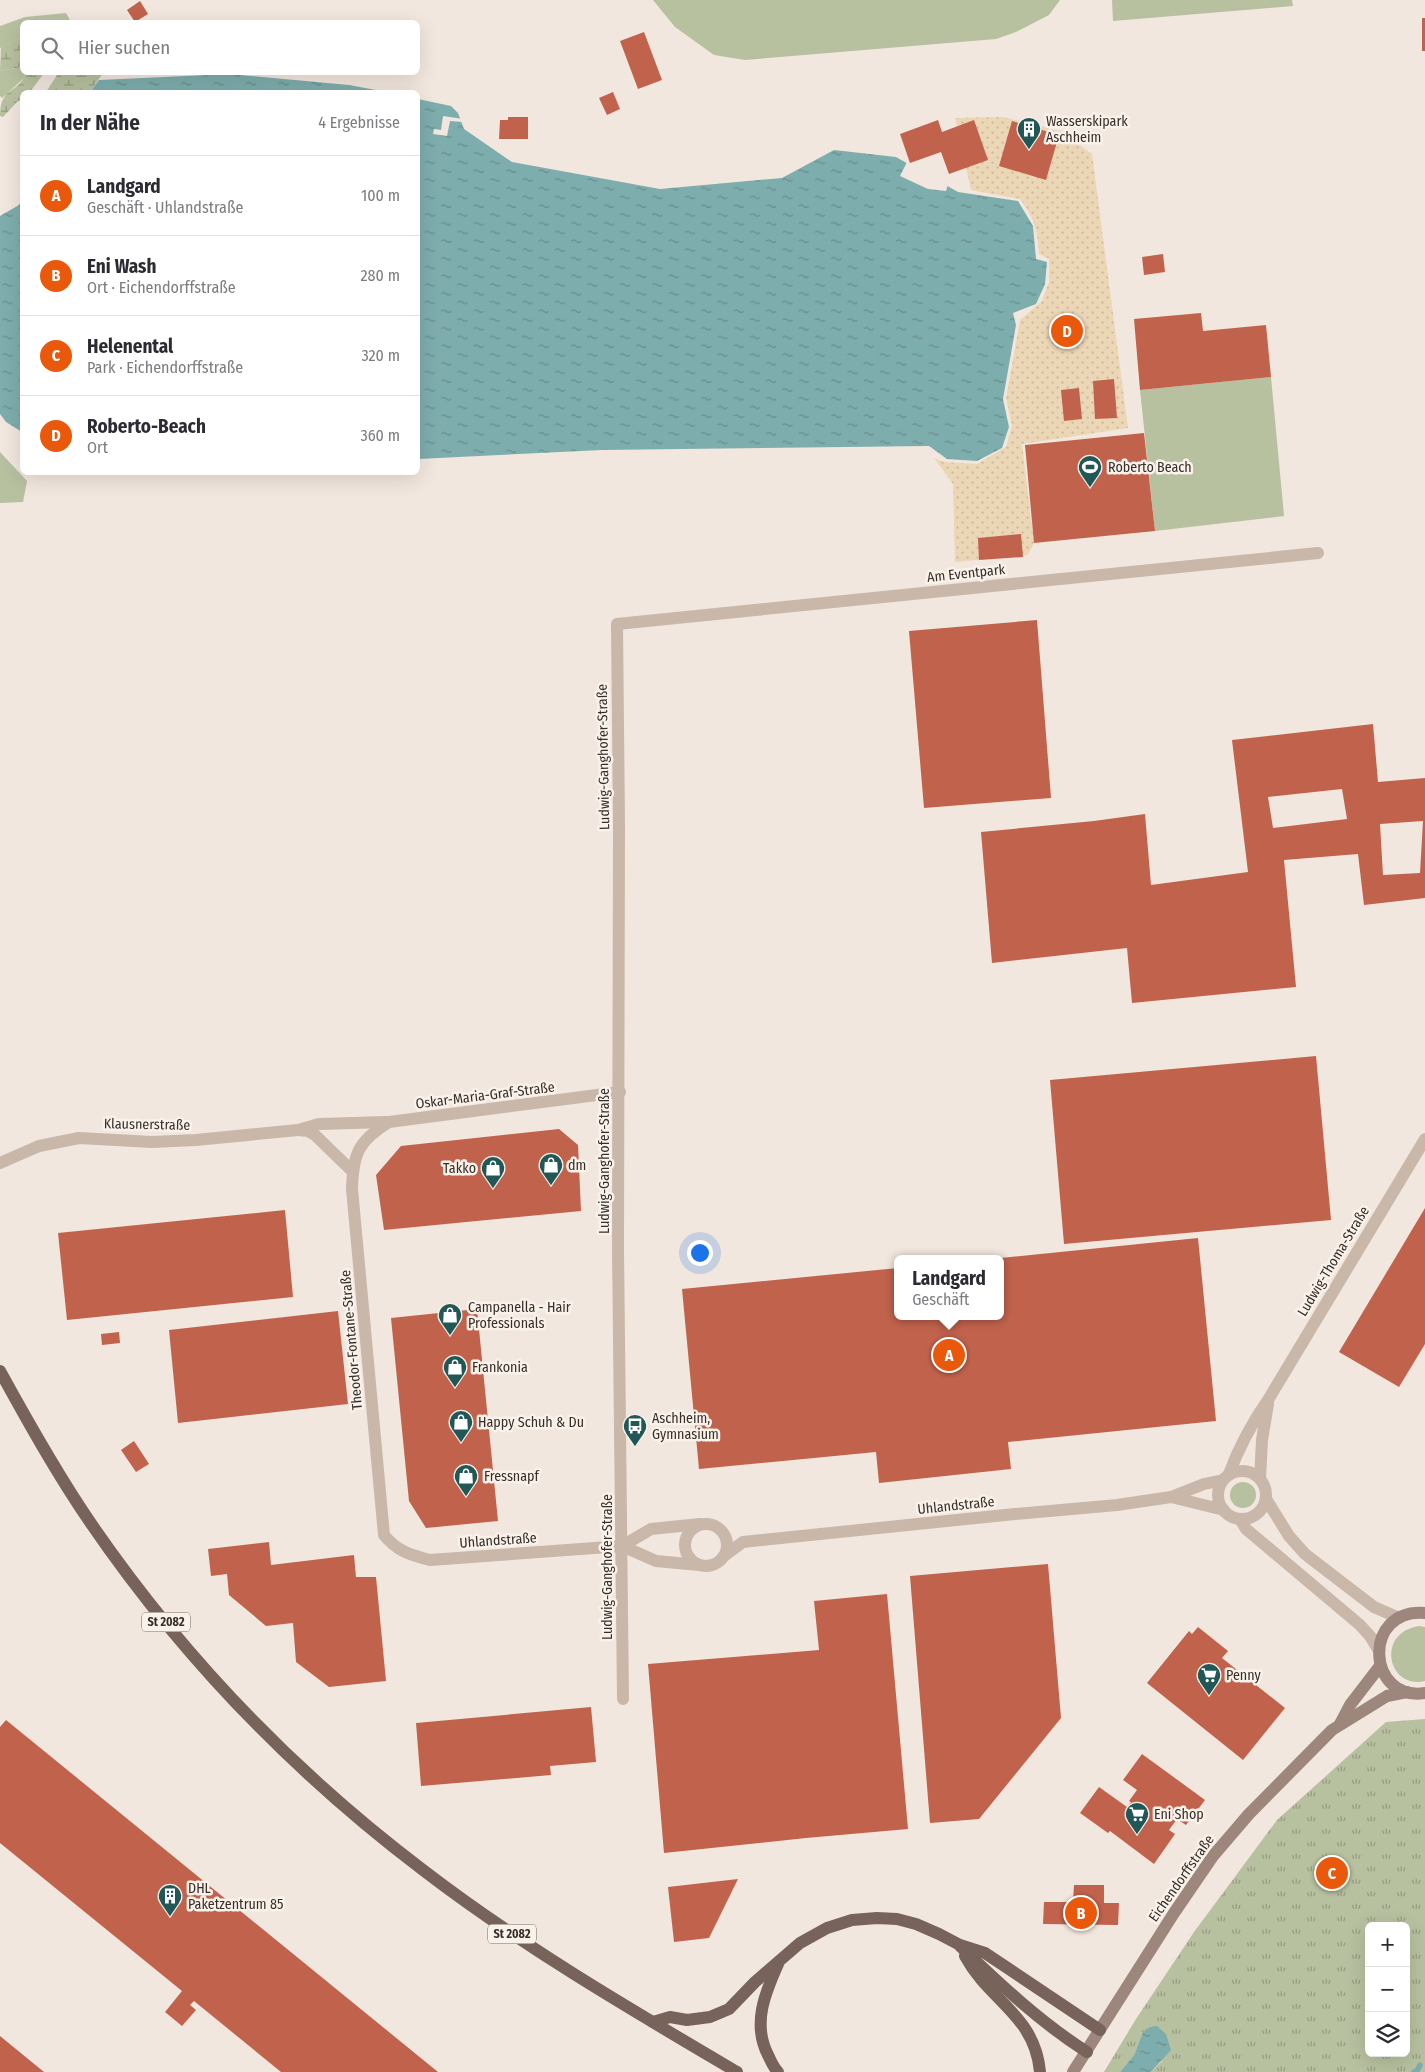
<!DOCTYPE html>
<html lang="de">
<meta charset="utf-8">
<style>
:root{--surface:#fff;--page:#f2f2f3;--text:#2b2b33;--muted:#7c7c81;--line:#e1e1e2;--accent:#ea580c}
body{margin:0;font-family:"Fira Sans Condensed",sans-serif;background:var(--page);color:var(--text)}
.controls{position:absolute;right:15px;bottom:15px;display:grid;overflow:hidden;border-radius:8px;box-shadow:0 5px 20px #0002}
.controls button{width:45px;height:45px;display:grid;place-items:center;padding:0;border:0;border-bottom:1px solid var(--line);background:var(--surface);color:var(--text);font:25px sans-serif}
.you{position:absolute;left:699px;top:1252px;width:18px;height:18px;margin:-12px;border:4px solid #fff;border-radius:50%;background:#1a73e8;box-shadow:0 0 0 8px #1a73e833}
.badge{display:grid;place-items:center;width:32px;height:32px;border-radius:50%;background:var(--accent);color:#fff;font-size:16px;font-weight:700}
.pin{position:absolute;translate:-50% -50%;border:2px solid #fff;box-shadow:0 1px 5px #0006}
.popup{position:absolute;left:894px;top:1255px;width:110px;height:65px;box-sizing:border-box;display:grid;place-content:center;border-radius:8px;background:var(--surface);filter:drop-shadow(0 1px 4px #0005);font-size:16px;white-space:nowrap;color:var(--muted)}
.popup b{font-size:19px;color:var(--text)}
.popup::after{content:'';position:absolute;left:50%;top:100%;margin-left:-10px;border:10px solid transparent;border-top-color:var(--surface)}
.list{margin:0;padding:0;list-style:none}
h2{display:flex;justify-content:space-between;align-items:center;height:65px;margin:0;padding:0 20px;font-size:21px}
h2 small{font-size:16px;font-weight:400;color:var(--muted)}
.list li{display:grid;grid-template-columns:32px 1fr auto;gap:15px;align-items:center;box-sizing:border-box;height:80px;padding:0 20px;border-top:1px solid var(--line)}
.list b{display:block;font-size:19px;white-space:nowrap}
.list p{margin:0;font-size:16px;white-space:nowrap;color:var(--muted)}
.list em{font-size:16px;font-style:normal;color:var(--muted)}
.icon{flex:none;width:28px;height:28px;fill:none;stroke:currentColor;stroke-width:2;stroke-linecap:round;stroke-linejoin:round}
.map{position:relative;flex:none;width:1425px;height:2072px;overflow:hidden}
.search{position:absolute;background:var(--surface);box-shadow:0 5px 20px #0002;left:20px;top:20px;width:400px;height:55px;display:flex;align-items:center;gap:12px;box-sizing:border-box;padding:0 18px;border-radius:8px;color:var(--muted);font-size:19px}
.panel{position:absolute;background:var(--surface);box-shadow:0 5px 20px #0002;left:20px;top:90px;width:400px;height:385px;border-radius:8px}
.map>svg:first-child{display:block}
.grass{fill:#b7c09f}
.wetland{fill:url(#wetland-marsh)}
.sand{fill:url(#sand-dots)}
.park{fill:url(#park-tufts);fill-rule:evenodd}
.water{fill:url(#water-ripples)}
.pier{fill:#f2e7de}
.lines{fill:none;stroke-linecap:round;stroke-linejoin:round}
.stream{stroke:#7eadad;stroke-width:5.5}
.building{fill:#c1624d;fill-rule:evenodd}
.street{stroke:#c9b7aa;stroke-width:12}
.secondary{stroke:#9d867c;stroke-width:12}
.primary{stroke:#78635b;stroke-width:12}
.labels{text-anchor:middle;stroke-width:5;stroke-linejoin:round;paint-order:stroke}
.shield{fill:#f9f2ea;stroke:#716863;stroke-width:1}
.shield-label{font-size:12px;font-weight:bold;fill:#372d29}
.poi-label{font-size:14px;fill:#372d29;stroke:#f9f2ea;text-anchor:start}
.street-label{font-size:14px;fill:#372d29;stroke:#f9f2ea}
</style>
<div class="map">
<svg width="1425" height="2072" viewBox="0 0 1425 2072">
<defs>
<pattern id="wetland-marsh" width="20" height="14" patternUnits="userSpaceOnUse" patternTransform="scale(1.25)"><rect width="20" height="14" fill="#b7c09f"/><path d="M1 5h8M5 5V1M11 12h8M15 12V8" fill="none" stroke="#969c82"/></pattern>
<pattern id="sand-dots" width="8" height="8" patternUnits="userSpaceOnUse" patternTransform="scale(1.25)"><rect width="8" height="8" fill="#ebd6b6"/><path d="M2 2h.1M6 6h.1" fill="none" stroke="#cab89c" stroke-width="1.8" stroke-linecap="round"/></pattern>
<pattern id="park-tufts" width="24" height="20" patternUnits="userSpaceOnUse" patternTransform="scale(1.25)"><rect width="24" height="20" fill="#b7c09f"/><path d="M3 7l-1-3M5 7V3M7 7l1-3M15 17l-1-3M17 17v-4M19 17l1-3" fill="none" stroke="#969c82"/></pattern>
<pattern id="water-ripples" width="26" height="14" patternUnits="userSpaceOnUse" patternTransform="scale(1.25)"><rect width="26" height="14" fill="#7eadad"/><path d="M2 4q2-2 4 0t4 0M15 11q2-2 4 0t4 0" fill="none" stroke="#688d8d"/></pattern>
</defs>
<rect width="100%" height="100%" fill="#f2e7de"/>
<g class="grass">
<polygon points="653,0 1060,0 1049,15 1016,32 996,39 745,60 714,55 675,27"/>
<polygon points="1112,0 1292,0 1293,6 1113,21"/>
<polygon points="66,13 71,22 22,22 22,37 0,48 0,26 25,17"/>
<polygon points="22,67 22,72 26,73 24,78 2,98 0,96 0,71"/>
<polygon points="1271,377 1284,516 1155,531 1140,390"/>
<polygon points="0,452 27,481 23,502 0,503"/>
<circle cx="1243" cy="1495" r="13"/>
<path d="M1419 1626 1425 1627V1681C1388 1690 1375 1633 1419 1626Z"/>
</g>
<g class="wetland">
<polygon points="22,37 22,67 0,71 1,47"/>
<polygon points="59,72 103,72 103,73 90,92 46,92"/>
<path d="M26 73H44L30 92H22V99L17 102 3 117 0 116C0 85 19 94 26 73Z"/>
</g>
<path class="sand" d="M1003 117 1060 131 1092 154 1128 428 1022 444 1034 543 1028 555 955 562 953 484 934 458 944 462 977 464 1006 447 1012 426 1006 398 1020 320 1042 301 1049 282V259L1039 254C1038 232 1034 217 1020 199L971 190 955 118Z"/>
<path class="park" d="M1425 1719V2072H1151L1162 2061 1143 2032 1134 2055 1120 2072H1104L1136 2019 1194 1932 1277 1820 1386 1722ZM1369 1926H1406V2053H1369Z"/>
<g class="water">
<polygon points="230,74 349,85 387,92 90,92 99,80"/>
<polygon points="418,99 451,106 458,113 464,129 512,162 660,189 782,178 834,150 896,157 958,192 1018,201 1033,226 1036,259 1047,262 1045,284 1036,304 1013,313 1016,325 1003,399 1009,427 1002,448 977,461 947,459 929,446 602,450 418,459"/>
<polygon points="22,199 22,432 6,422 0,414 0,216 19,205"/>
<polygon points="1157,2026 1166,2034 1171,2050 1151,2072 1120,2072 1134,2055 1143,2032 1150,2027"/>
</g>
<g class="pier">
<polygon points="443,116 463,119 463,122 450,121 447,136 433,134 434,129 441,130"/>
<polygon points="907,162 948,184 946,191 928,189 900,176"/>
</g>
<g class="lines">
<polyline class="stream" points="1414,2072 1417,2071 1420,2065"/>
</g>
<g class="building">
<polygon points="140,1 148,14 135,22 127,10"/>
<rect x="1422" y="18" width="3" height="33"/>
<polygon points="644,32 662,80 638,89 620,41"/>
<polygon points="613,92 620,109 607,115 599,98"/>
<polygon points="508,117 528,117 528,139 499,139 500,120 508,120"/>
<polygon points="938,120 942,132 974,120 988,160 949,174 941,152 910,163 900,134"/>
<polygon points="1012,121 1059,135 1046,180 999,166"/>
<polygon points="1163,254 1165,272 1144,275 1142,257"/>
<polygon points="1201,313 1203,331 1266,325 1271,377 1140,390 1134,319"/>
<polygon points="1114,379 1117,418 1095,419 1093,381"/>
<polygon points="1079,388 1082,419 1064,421 1061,390"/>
<polygon points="1144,433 1155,531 1034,543 1025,445"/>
<polygon points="1021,534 1023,557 979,560 978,538"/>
<polygon points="1037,620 1051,798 924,808 909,631"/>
<path d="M1373 724 1378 782 1425 778V898L1364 905 1358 854 1284 860 1296 987 1132 1003 1127 948 992 963 981 832 1094 821 1145 814 1151 885 1248 872 1232 740ZM1342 789 1347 819 1273 828 1268 797ZM1423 821 1420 873 1383 875 1380 824Z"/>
<polygon points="1316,1056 1331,1220 1064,1244 1050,1080"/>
<polygon points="559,1129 578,1145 581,1211 384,1230 376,1175 401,1146"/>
<polygon points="1425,1208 1425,1344 1399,1387 1339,1352"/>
<polygon points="285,1210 293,1297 67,1320 58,1233"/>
<polygon points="1198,1238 1216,1421 1008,1442 1011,1469 879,1483 876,1452 699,1469 682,1289 898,1268 898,1316 1000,1316 1000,1258"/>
<polygon points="477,1309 498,1521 426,1528 409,1501 391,1318"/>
<polygon points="338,1311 348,1404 178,1423 169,1330"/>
<polygon points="119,1332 120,1343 102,1345 101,1334"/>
<polygon points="134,1441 149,1464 136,1472 121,1450"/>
<polygon points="269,1542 271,1565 354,1555 356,1577 376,1577 386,1681 329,1687 296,1662 293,1623 266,1626 229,1595 227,1574 211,1576 208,1549"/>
<polygon points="1048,1564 1061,1718 979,1819 930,1823 910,1576"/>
<polygon points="887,1594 908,1829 806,1838 664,1853 648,1664 819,1650 814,1601"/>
<polygon points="1198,1627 1228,1651 1222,1658 1285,1708 1243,1760 1147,1683 1189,1631 1192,1634"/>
<polygon points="591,1707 596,1762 550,1766 551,1775 421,1786 416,1723"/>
<polygon points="6,1720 438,2072 281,2072 194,2001 190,2005 196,2010 182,2026 165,2012 182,1991 0,1843 0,1727"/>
<polygon points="1142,1754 1205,1800 1186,1825 1177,1819 1169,1830 1175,1834 1154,1864 1110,1831 1108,1833 1080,1813 1099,1787 1127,1807 1131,1802 1129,1801 1137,1790 1123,1780"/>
<polygon points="738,1879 709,1938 674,1942 668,1887"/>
<polygon points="1074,1885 1104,1885 1104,1903 1119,1903 1118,1925 1043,1924 1044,1902 1073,1902"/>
<polygon points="0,2036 44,2072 0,2072"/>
</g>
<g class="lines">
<g class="street">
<path d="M620 1092 389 1122C358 1141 353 1154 352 1189L384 1535C397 1551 410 1555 430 1560L622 1546 651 1529 700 1524"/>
<polyline points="298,1130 308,1131 315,1135 352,1171"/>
<polyline points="0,1163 39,1146 79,1138 152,1142 196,1140 298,1130 319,1124 386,1122"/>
<circle cx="1242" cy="1495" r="24"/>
<path d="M1229 1474C1239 1447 1252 1423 1268 1400L1425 1139"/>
<polyline points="1260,1479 1262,1440 1268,1404"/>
<polyline points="1171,1497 1224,1510"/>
<polyline points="1266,1499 1289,1536 1305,1554 1374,1607 1399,1618"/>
<polyline points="1240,1519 1246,1529 1360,1625 1370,1636 1378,1649"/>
<circle cx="706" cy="1545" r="21"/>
<polyline points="622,1546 656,1561 699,1565"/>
<polyline points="724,1556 743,1542 1015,1514 1117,1505 1171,1497 1204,1484 1223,1480"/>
<polyline points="623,1699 618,1249 619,825 617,624 1318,553"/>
</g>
<g class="secondary">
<path d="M1425 1613C1361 1608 1367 1702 1425 1693"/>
<polyline points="1340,1724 1350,1705 1380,1666"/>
<polyline points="1073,2072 1174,1913 1213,1856 1249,1814 1332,1730 1387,1696 1407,1692"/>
</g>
<g class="primary">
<path d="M0 1371C28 1422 57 1474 90 1522 181 1655 295 1773 423 1870 522 1946 630 2009 737 2072"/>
<path d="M961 1947C1001 1985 1040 2022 1087 2052"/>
<path d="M965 1956C989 2001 1035 2015 1040 2072"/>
<polyline points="653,2022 670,2017 687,2020 710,2017 729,2009 755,1982 800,1943 827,1928 852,1920 877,1918 897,1919 916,1924 939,1934 960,1945 985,1953 1100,2030"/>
<path d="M778 2072C773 2067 771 2061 768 2055 752 2024 765 1993 778 1964"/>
</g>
</g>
<defs>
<g id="building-pin" transform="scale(1.25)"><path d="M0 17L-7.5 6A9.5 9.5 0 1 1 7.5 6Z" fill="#215757" stroke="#f9f2ea"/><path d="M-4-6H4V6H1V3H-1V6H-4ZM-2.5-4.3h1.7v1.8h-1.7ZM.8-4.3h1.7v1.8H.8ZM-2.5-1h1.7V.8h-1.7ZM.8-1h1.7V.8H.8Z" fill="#fff"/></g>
<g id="stadium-pin" transform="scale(1.25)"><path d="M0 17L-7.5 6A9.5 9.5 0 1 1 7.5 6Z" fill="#215757" stroke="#f9f2ea"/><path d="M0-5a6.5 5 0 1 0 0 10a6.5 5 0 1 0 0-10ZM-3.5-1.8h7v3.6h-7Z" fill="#fff"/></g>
<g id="shop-pin" transform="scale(1.25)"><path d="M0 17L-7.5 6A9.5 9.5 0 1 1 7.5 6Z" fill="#215757" stroke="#f9f2ea"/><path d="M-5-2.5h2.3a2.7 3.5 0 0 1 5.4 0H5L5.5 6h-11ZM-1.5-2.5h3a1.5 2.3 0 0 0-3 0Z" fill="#fff"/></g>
<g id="bus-pin" transform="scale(1.25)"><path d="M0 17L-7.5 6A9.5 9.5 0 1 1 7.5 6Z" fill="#215757" stroke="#f9f2ea"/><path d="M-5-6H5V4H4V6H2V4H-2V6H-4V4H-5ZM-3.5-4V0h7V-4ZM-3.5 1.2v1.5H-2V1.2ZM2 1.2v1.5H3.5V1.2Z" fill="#fff"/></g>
<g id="supermarket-pin" transform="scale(1.25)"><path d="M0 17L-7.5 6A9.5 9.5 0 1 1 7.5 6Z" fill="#215757" stroke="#f9f2ea"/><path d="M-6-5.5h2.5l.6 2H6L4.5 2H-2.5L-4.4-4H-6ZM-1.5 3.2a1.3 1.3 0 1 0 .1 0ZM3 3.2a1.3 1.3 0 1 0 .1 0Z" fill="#fff"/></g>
</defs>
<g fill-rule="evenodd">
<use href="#building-pin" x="1029" y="129"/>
<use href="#stadium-pin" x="1090" y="467"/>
<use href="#shop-pin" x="551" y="1165"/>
<use href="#shop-pin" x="493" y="1168"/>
<use href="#shop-pin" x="450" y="1315"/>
<use href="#shop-pin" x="455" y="1367"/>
<use href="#shop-pin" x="461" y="1422"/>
<use href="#bus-pin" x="635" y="1426"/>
<use href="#shop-pin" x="466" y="1476"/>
<use href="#supermarket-pin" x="1209" y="1675"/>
<use href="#supermarket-pin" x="1137" y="1814"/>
<use href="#building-pin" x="170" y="1896"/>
</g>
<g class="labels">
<g class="shield">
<rect x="142" y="1612.5" width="48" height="19" rx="4"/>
<rect x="488" y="1924.5" width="48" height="19" rx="4"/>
</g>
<g class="shield-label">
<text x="166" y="1626">St 2082</text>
<text x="512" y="1938">St 2082</text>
</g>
<g class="poi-label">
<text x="1046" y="126">Wasserskipark<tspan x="1046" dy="16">Aschheim</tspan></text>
<text x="1108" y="472">Roberto Beach</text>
<text x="568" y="1170">dm</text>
<text x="476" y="1173" text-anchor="end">Takko</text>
<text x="468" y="1312">Campanella - Hair<tspan x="468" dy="16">Professionals</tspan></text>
<text x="472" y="1372">Frankonia</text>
<text x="652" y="1423">Aschheim,<tspan x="652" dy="16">Gymnasium</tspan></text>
<text x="478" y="1427">Happy Schuh &amp; Du</text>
<text x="484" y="1481">Fressnapf</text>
<text x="1226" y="1680">Penny</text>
<text x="1154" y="1819">Eni Shop</text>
<text x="188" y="1893">DHL<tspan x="188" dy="16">Paketzentrum 85</tspan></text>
</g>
<g class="street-label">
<text transform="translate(966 573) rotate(-6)" y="5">Am Eventpark</text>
<text transform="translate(603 757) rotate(-91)" y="5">Ludwig-Ganghofer-Straße</text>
<text transform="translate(485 1095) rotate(-7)" y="5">Oskar-Maria-Graf-Straße</text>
<text transform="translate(147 1124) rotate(1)" y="5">Klausnerstraße</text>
<text transform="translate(604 1161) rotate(-90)" y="5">Ludwig-Ganghofer-Straße</text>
<text transform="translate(1333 1261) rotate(-59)" y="5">Ludwig-Thoma-Straße</text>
<text transform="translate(351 1340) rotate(-95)" y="5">Theodor-Fontane-Straße</text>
<text transform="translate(956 1505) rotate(-6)" y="5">Uhlandstraße</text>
<text transform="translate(498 1540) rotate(-4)" y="5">Uhlandstraße</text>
<text transform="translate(607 1567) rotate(-90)" y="5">Ludwig-Ganghofer-Straße</text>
<text transform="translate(1181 1878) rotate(-55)" y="5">Eichendorffstraße</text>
</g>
</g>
</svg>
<div class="controls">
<button>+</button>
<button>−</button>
<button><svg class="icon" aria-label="layers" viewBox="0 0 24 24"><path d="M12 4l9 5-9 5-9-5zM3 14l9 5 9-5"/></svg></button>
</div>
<div class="you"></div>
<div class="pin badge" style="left:949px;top:1355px">A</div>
<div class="popup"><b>Landgard</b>Geschäft</div>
<div class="pin badge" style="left:1081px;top:1913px">B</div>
<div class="pin badge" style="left:1332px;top:1873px">C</div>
<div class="pin badge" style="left:1067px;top:331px">D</div>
<div class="search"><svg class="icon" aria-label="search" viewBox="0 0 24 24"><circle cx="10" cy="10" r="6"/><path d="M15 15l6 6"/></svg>Hier suchen</div>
<section class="panel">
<h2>In der Nähe<small>4 Ergebnisse</small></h2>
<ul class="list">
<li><span class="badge">A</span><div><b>Landgard</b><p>Geschäft · Uhlandstraße</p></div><em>100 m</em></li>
<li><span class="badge">B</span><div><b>Eni Wash</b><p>Ort · Eichendorffstraße</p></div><em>280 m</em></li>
<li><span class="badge">C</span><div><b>Helenental</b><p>Park · Eichendorffstraße</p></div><em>320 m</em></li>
<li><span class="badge">D</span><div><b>Roberto-Beach</b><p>Ort</p></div><em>360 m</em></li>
</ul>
</section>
</div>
